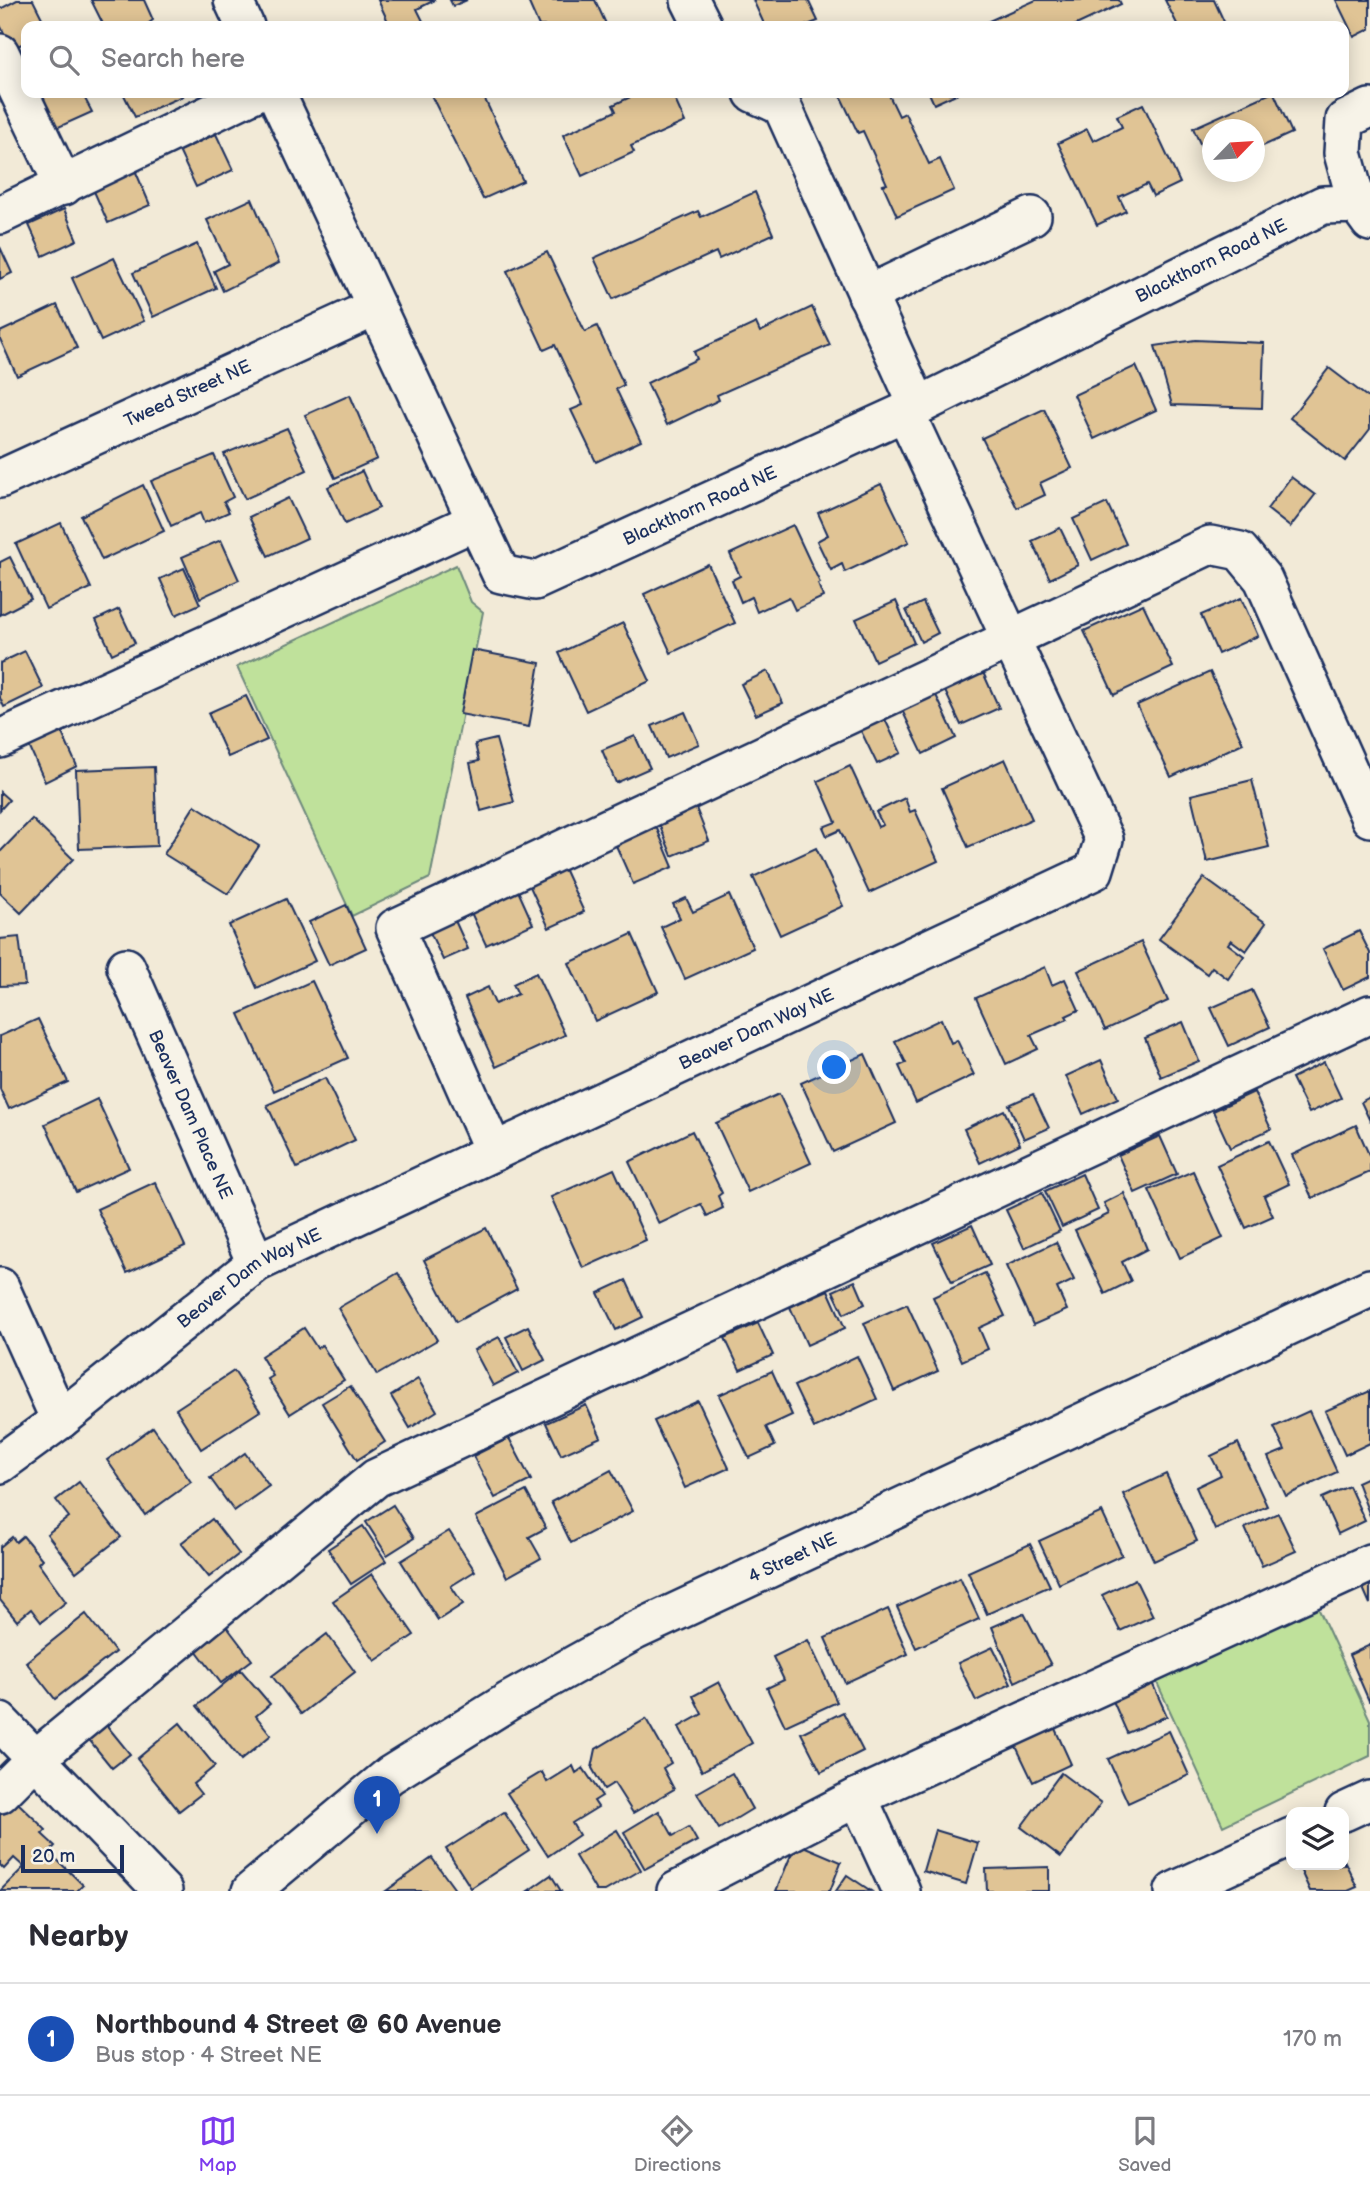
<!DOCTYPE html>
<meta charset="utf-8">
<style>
:root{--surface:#fff;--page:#f2f2f3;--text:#2b2b33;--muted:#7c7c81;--line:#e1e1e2;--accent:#7c3aed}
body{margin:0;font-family:"Balsamiq Sans",sans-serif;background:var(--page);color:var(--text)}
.controls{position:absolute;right:21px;bottom:21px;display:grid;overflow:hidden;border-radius:14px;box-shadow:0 4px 18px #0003}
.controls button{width:63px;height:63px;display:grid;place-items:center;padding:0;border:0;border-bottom:2px solid var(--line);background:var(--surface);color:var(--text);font:35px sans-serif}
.compass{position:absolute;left:1202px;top:119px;width:63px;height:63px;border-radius:50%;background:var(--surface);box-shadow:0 4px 18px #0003;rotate:65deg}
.scale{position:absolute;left:21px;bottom:18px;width:103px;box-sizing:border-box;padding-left:7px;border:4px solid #1b2f5e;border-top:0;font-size:19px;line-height:24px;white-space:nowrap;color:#1b2f5e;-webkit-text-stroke:5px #f7f3e8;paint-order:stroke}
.you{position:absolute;left:835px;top:1068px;width:24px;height:24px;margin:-18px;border:5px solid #fff;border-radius:50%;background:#1a73e8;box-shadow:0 0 0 10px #1a73e833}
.badge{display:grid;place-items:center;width:46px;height:46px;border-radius:50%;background:var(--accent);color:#fff;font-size:23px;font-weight:700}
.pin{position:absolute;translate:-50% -58px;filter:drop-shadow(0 2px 4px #0008)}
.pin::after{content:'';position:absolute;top:37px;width:24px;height:21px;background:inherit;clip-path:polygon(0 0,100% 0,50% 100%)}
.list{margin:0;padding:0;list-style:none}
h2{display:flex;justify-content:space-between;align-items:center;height:91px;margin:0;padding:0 28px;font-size:30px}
h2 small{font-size:23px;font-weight:400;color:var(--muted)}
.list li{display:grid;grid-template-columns:46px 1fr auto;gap:21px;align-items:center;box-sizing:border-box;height:112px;padding:0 28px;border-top:2px solid var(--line)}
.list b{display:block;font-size:26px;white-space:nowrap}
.list p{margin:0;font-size:23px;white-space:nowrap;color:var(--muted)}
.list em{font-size:23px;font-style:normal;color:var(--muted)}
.icon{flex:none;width:38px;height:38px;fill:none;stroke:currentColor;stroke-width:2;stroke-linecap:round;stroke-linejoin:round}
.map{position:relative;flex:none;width:1370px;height:1891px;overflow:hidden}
.search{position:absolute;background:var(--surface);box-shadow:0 4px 18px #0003;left:21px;right:21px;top:21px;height:77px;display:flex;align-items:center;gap:18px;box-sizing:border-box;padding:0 24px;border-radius:14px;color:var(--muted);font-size:26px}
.sheet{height:203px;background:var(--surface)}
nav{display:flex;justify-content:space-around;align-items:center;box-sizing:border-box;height:98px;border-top:2px solid var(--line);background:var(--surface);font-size:19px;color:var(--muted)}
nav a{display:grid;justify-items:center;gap:4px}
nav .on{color:var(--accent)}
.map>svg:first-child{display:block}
.green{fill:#bfe19b;stroke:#6d887c;stroke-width:2}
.building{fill:#e0c495;stroke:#1b2f5e;stroke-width:2}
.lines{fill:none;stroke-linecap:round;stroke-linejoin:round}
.minor-casing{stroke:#1b2f5e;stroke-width:42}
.minor{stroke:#f7f3e8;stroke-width:37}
.labels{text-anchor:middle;stroke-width:5;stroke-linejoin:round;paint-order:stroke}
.street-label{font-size:18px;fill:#1b2f5e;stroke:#f7f3e8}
</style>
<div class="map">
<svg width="1370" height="1891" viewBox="0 0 1370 1891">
<rect width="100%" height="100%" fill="#f2ead7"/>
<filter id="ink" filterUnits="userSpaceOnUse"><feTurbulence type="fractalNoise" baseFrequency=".0143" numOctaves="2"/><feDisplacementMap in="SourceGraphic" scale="14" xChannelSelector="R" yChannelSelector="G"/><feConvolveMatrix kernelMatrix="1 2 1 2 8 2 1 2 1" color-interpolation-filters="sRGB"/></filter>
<g filter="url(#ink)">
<g class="green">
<polygon points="456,565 471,602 483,612 430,878 352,916 237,667"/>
<polygon points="1314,1599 1370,1720 1370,1756 1223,1826 1153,1674"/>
</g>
<g class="building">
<polygon points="17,0 33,0 46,26 26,26 26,42 12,49 0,25 0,9"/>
<polygon points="91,0 144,0 153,20 145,26 104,26"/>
<polygon points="378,0 435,0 417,9 423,21 411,26 390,26"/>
<polygon points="450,0 467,0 453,6"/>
<polygon points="531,0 595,0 607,26 539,26 528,1"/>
<polygon points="753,0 808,0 818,21 805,26 765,26"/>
<polygon points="1036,0 1119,0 1121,4 1074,26 992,26 989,21"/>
<polygon points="1165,0 1214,0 1226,26 1178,26"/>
<polygon points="1336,0 1370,0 1370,29 1354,37"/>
<polygon points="34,93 82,93 92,112 52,130"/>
<polygon points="123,93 181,93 183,96 135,117"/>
<polygon points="430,93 482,93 523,181 483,199"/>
<polygon points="639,93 672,93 685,122 631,146 634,152 582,176 563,135 616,111 613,105"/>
<polygon points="839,93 888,93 899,116 905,113 929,164 940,159 954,190 897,216 883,185 887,184 863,131 858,133"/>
<polygon points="929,93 958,93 934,104"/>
<polygon points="1271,93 1274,93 1292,133 1254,150 1254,130 1212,130 1212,170 1193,128"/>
<polygon points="1143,104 1180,183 1153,196 1147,184 1119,197 1126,211 1097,225 1058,143 1087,129 1093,141 1122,127 1117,116"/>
<polygon points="216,134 233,170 196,187 179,151"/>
<polygon points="135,170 150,205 108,223 93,189"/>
<polygon points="755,192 773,234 719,259 716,252 613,299 594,258 698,211 701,217"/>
<polygon points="252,199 279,263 223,291 214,271 228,264 207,220"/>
<polygon points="64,209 77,240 43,256 29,225"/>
<polygon points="197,244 216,288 153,317 133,273"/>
<polygon points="0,247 12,273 0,279"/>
<polygon points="547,252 585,332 597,326 624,385 616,389 641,441 596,462 571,410 583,405 555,345 544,350 507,271"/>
<polygon points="114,258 144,321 101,341 72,278"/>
<polygon points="57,305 77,348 17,376 0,339 0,332"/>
<polygon points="812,307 830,345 717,395 719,400 667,425 647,383 697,359 694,352 756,323 760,332"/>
<polygon points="1195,340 1264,343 1262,408 1172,405 1155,346"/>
<polygon points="1136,366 1156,410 1094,439 1074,395"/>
<polygon points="1329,368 1370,399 1370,429 1345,461 1290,418"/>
<polygon points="350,395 377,459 335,478 305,415"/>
<polygon points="1044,409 1072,468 1040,483 1045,495 1017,508 982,438"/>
<polygon points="287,428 307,470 245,499 224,454"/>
<polygon points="214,455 233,497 224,502 229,512 204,523 200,513 171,526 151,481"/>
<polygon points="362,471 379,508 345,524 328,487"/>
<polygon points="1291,477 1315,495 1290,527 1267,509"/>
<polygon points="881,484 909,542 845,572 842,564 831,570 817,541 828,535 818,513"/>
<polygon points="143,485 164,531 102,560 81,516"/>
<polygon points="288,498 307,538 268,556 249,517"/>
<polygon points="1107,503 1126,544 1092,560 1073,519"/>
<polygon points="61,523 91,588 46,609 16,544"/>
<polygon points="793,525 820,583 818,584 823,597 795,610 789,597 757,612 751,597 741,602 732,580 740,576 730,554"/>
<polygon points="1060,528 1078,565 1050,579 1032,541"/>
<polygon points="221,540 239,580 200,598 182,557"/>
<polygon points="10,557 31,599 0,615 0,562"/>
<polygon points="708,564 735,623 671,653 644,594"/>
<polygon points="184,568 200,604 176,615 160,579"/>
<polygon points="1241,598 1258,636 1218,654 1201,615"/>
<polygon points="896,601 914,643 875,661 856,619"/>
<polygon points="923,602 938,633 921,642 906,610"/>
<polygon points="1143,604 1173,667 1114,695 1084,631"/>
<polygon points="119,609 135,643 112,654 96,620"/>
<polygon points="623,623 650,681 586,711 559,653"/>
<polygon points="472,650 540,663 529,727 460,714"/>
<polygon points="25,651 43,688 4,707 0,698 0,663"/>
<polygon points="982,670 999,708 961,725 944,689"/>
<polygon points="768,671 783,703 756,715 741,684"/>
<polygon points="1210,672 1243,743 1171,777 1137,705"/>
<polygon points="935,693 956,738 923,754 901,708"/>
<polygon points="246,696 267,740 228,757 208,713"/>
<polygon points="685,712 699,744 666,758 652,726"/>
<polygon points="883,715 901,753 877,764 859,727"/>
<polygon points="61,731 77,766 45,782 29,746"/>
<polygon points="635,736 650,768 616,783 602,750"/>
<polygon points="496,739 514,802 481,811 470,763 479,761 475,744"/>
<polygon points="1005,759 1032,819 968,847 942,788"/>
<polygon points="850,766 878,827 883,825 876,812 905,798 910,812 915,810 938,861 869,893 840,830 827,836 823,827 836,822 818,781"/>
<polygon points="154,767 157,846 79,849 76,770"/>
<polygon points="1252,780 1269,847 1207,862 1191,795"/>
<polygon points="0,792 9,800 0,810"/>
<polygon points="694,803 709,841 672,856 657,819"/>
<polygon points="195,805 259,846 228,894 164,854"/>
<polygon points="32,819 73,859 21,913 0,893 0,852"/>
<polygon points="655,824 673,867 633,884 614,841"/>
<polygon points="816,848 843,906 780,935 753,877"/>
<polygon points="562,864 584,912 549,928 527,880"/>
<polygon points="1204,878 1266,923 1246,951 1231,940 1228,944 1244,956 1228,979 1212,967 1207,974 1159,939"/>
<polygon points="515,884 533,924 486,945 468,906"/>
<polygon points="729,895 753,948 685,979 661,927 680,918 673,904 686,898 693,912"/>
<polygon points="286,899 315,961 257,988 229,925"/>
<polygon points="346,905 366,948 329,965 309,922"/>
<polygon points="452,914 468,949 443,960 427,926"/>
<polygon points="1359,931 1370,953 1370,977 1343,990 1323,949"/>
<polygon points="632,934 658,992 595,1021 569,963"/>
<polygon points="19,937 25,985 0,986 0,939"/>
<polygon points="1141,942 1168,1001 1105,1030 1078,971"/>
<polygon points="1045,967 1052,985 1065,979 1079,1010 1066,1016 1068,1019 1031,1035 1038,1049 1006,1064 976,998"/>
<polygon points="536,973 565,1035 496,1067 465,998 488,987 495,1004 518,994 513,984"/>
<polygon points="312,981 348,1058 274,1091 239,1014"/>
<polygon points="1252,990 1270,1027 1229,1046 1211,1008"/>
<polygon points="38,1019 68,1082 9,1109 0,1089 0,1036"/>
<polygon points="941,1019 951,1043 957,1040 974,1075 916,1103 899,1066 906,1063 895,1041"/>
<polygon points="1183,1022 1199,1061 1161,1077 1145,1038"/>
<polygon points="865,1054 896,1123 833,1152 801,1083"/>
<polygon points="1101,1060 1118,1098 1083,1114 1066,1076"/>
<polygon points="1324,1062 1341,1098 1309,1113 1292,1078"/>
<polygon points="325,1078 355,1140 297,1168 267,1105"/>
<polygon points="1254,1092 1271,1129 1230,1148 1213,1111"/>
<polygon points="779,1094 811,1163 748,1192 716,1123"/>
<polygon points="1033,1094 1049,1128 1024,1139 1009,1105"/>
<polygon points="1370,1097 1370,1121 1361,1102"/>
<polygon points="97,1099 129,1168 76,1192 45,1124"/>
<polygon points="1004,1110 1020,1144 980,1163 964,1129"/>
<polygon points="1356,1125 1370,1157 1370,1172 1312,1198 1292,1155"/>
<polygon points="692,1131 722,1193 718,1196 723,1208 707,1216 701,1204 659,1224 629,1162"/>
<polygon points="1160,1136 1177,1174 1135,1193 1118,1155"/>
<polygon points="1269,1141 1289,1184 1264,1196 1273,1216 1246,1228 1217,1165"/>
<polygon points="614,1169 646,1240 583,1268 551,1197"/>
<polygon points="1193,1171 1223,1238 1180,1258 1149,1190"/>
<polygon points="1082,1174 1098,1210 1062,1227 1045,1191"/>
<polygon points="155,1182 185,1246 127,1273 97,1209"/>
<polygon points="1042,1193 1060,1231 1024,1248 1006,1210"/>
<polygon points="1124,1193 1147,1249 1122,1262 1131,1281 1105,1294 1075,1230 1109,1214 1104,1203"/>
<polygon points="972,1225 990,1265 952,1282 933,1243"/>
<polygon points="486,1228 517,1289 456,1322 424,1260"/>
<polygon points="1056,1242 1074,1280 1057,1288 1067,1310 1033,1325 1006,1266"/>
<polygon points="398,1273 437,1340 377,1375 338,1308"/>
<polygon points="985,1273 1005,1316 979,1328 988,1349 962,1361 933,1297"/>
<polygon points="626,1280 643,1317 616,1330 598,1293"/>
<polygon points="855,1281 865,1304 844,1314 833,1291"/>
<polygon points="828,1290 845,1328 807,1345 790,1307"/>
<polygon points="907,1304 938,1371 894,1391 864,1323"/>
<polygon points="758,1323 773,1355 740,1370 725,1338"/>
<polygon points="528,1326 545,1360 523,1371 506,1337"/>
<polygon points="304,1328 317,1348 322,1345 344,1380 290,1414 268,1379 273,1376 261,1356"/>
<polygon points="499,1337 518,1373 493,1386 474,1350"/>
<polygon points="857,1356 877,1399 814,1428 794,1386"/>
<polygon points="234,1371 260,1411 201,1449 176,1409"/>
<polygon points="772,1371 792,1415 766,1427 775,1446 749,1458 719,1395"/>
<polygon points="418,1379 437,1411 410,1428 391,1396"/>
<polygon points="350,1386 385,1442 357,1460 322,1403"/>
<polygon points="1370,1391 1370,1443 1345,1455 1325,1411"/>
<polygon points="698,1401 729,1468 685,1488 654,1421"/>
<polygon points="586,1405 601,1437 561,1455 546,1423"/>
<polygon points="1309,1411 1337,1472 1286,1496 1268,1457 1285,1450 1274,1427"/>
<polygon points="153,1427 191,1482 145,1515 107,1460"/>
<polygon points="509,1438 531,1480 495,1498 473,1456"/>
<polygon points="1238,1443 1267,1506 1215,1530 1196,1487 1221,1475 1211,1456"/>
<polygon points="245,1453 269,1486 234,1511 210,1478"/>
<polygon points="611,1470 633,1511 571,1543 551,1502"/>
<polygon points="1166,1474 1197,1541 1154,1561 1123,1494"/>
<polygon points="1370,1476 1370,1516 1357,1482"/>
<polygon points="79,1482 121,1537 76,1572 47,1534 69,1517 56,1500"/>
<polygon points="1349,1486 1365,1521 1338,1534 1322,1498"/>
<polygon points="526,1491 546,1528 529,1537 541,1558 507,1577 476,1517"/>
<polygon points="393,1505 414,1538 387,1555 366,1522"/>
<polygon points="1102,1512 1122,1555 1059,1584 1039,1541"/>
<polygon points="1278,1513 1296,1551 1262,1566 1245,1528"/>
<polygon points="212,1519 239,1554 209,1577 181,1543"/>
<polygon points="363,1526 386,1561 351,1584 328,1549"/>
<polygon points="449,1531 475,1571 451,1586 463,1604 438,1620 401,1561"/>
<polygon points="23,1536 42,1559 38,1563 66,1602 41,1622 31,1609 17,1621 0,1600 0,1547 12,1537 16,1542"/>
<polygon points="1030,1544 1050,1586 987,1614 968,1572"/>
<polygon points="372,1574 414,1635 375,1661 333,1601"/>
<polygon points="1370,1574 1370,1604 1359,1579"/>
<polygon points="960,1578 979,1619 916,1648 897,1607"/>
<polygon points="1135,1579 1153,1616 1120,1631 1102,1595"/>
<polygon points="888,1609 908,1654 845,1683 825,1638"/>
<polygon points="1024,1613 1051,1665 1015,1682 992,1627"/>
<polygon points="86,1614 115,1652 55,1699 26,1662"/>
<polygon points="227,1627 252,1660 221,1683 196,1650"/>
<polygon points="327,1634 355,1672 301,1714 272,1676"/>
<polygon points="808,1640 837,1702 785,1726 767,1688 784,1680 773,1657"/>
<polygon points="1370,1645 1370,1701 1369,1701 1349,1655"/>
<polygon points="993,1647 1011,1684 976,1701 958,1663"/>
<polygon points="241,1670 270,1704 256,1716 271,1735 241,1760 197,1706"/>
<polygon points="1149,1676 1167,1716 1127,1733 1110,1694"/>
<polygon points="719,1682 752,1743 702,1771 679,1727 702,1714 693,1696"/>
<polygon points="843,1712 863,1751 821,1772 801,1733"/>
<polygon points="646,1719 671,1763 663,1768 674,1789 633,1813 614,1783 604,1789 592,1768 596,1749"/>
<polygon points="104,1722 130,1754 112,1768 86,1736"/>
<polygon points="1052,1722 1071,1764 1033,1782 1013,1740"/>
<polygon points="180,1723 215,1766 193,1784 201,1794 179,1811 137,1759"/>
<polygon points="1169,1731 1189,1775 1128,1803 1108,1759"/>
<polygon points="573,1766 576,1773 583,1768 602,1796 594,1801 598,1807 572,1823 579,1835 548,1856 507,1793 542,1772 547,1782"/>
<polygon points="732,1773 752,1809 719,1829 697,1793"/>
<polygon points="1061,1773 1101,1803 1061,1857 1021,1827"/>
<polygon points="15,1800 46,1830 42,1834 55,1846 49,1852 83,1885 77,1891 0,1891 24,1867 14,1858 4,1869 0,1865 0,1815"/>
<polygon points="659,1811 673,1836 689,1827 697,1841 645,1869 624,1832"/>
<polygon points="504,1812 529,1850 471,1888 446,1849"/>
<polygon points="617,1830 641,1870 605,1891 596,1891 575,1856"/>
<polygon points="935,1830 978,1843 966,1884 923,1871"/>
<polygon points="796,1843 841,1862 830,1891 776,1891"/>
<polygon points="432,1858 456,1891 386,1891"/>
<polygon points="1344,1860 1357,1887 1348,1891 1310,1891 1299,1867 1344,1865"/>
<polygon points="1049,1867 1049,1891 987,1891 986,1869"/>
<polygon points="551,1875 561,1891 528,1891"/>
<polygon points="847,1875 871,1891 836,1891"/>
</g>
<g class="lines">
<g class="minor-casing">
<g id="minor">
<polyline points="233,0 245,26"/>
<polyline points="690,0 703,26"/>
<polyline points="0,53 64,186"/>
<path id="s1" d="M276 93 501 574 535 581 918 406 1323 205 1357 204 1370 222"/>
<polyline points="753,93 782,106 918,406"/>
<polyline points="1357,204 1343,153 1345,120 1370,108"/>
<polyline points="0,215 254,93"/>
<polyline points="867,295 1032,216"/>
<path id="s2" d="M0 479 376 307"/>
<polyline points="0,739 476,521"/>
<path id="s3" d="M126 967 256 1263"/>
<polyline points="494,1152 395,928 1210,545 1240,551 1263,579 1370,818"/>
<polyline points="0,1287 60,1420"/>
<path id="s4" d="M0 1464 60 1420 256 1263 1094 871 1104 839 905 412"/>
<polyline points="0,1722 163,1891"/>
<polyline points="0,1794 34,1760 376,1478 1370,1014"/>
<polyline points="858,1797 901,1891"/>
<polyline points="1344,1812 1370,1800"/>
<path id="s5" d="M251 1891 390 1775 509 1701 635 1631 1370 1288"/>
<polyline points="676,1891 858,1797 1370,1563"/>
<polyline points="1174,1891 1291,1837"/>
</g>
</g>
<use href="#minor" class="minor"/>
</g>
</g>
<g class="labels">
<g class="street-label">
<text dy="6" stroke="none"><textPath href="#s1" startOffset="1314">Blackthorn Road NE</textPath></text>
<text dy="6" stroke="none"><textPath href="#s2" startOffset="206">Tweed Street NE</textPath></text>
<text dy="6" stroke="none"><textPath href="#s1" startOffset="747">Blackthorn Road NE</textPath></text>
<text dy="6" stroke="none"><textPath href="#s4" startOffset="878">Beaver Dam Way NE</textPath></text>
<text dy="6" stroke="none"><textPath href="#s3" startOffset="161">Beaver Dam Place NE</textPath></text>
<text dy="6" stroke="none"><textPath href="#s4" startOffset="312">Beaver Dam Way NE</textPath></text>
<text dy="6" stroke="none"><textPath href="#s5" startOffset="639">4 Street NE</textPath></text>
</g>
</g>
</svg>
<div class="controls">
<button><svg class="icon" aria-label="layers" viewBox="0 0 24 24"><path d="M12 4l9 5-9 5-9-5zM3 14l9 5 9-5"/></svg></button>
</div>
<svg class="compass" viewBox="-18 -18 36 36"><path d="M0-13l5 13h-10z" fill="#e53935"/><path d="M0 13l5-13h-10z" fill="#7c7c81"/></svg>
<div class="scale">20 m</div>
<div class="you"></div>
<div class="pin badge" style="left:377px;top:1834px;background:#1a4fb4">1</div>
<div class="search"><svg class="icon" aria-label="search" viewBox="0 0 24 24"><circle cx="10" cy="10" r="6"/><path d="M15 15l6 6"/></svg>Search here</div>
</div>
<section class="sheet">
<h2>Nearby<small></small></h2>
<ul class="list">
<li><span class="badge" style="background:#1a4fb4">1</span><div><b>Northbound 4 Street @ 60 Avenue</b><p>Bus stop · 4 Street NE</p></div><em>170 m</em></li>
</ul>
</section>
<nav>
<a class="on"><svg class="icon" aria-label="map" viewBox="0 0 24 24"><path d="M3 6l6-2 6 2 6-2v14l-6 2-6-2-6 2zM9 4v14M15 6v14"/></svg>Map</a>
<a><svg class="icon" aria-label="directions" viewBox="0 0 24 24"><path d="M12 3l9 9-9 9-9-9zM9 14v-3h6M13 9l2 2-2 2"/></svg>Directions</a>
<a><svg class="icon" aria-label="saved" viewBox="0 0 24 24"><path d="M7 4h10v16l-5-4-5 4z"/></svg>Saved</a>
</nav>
